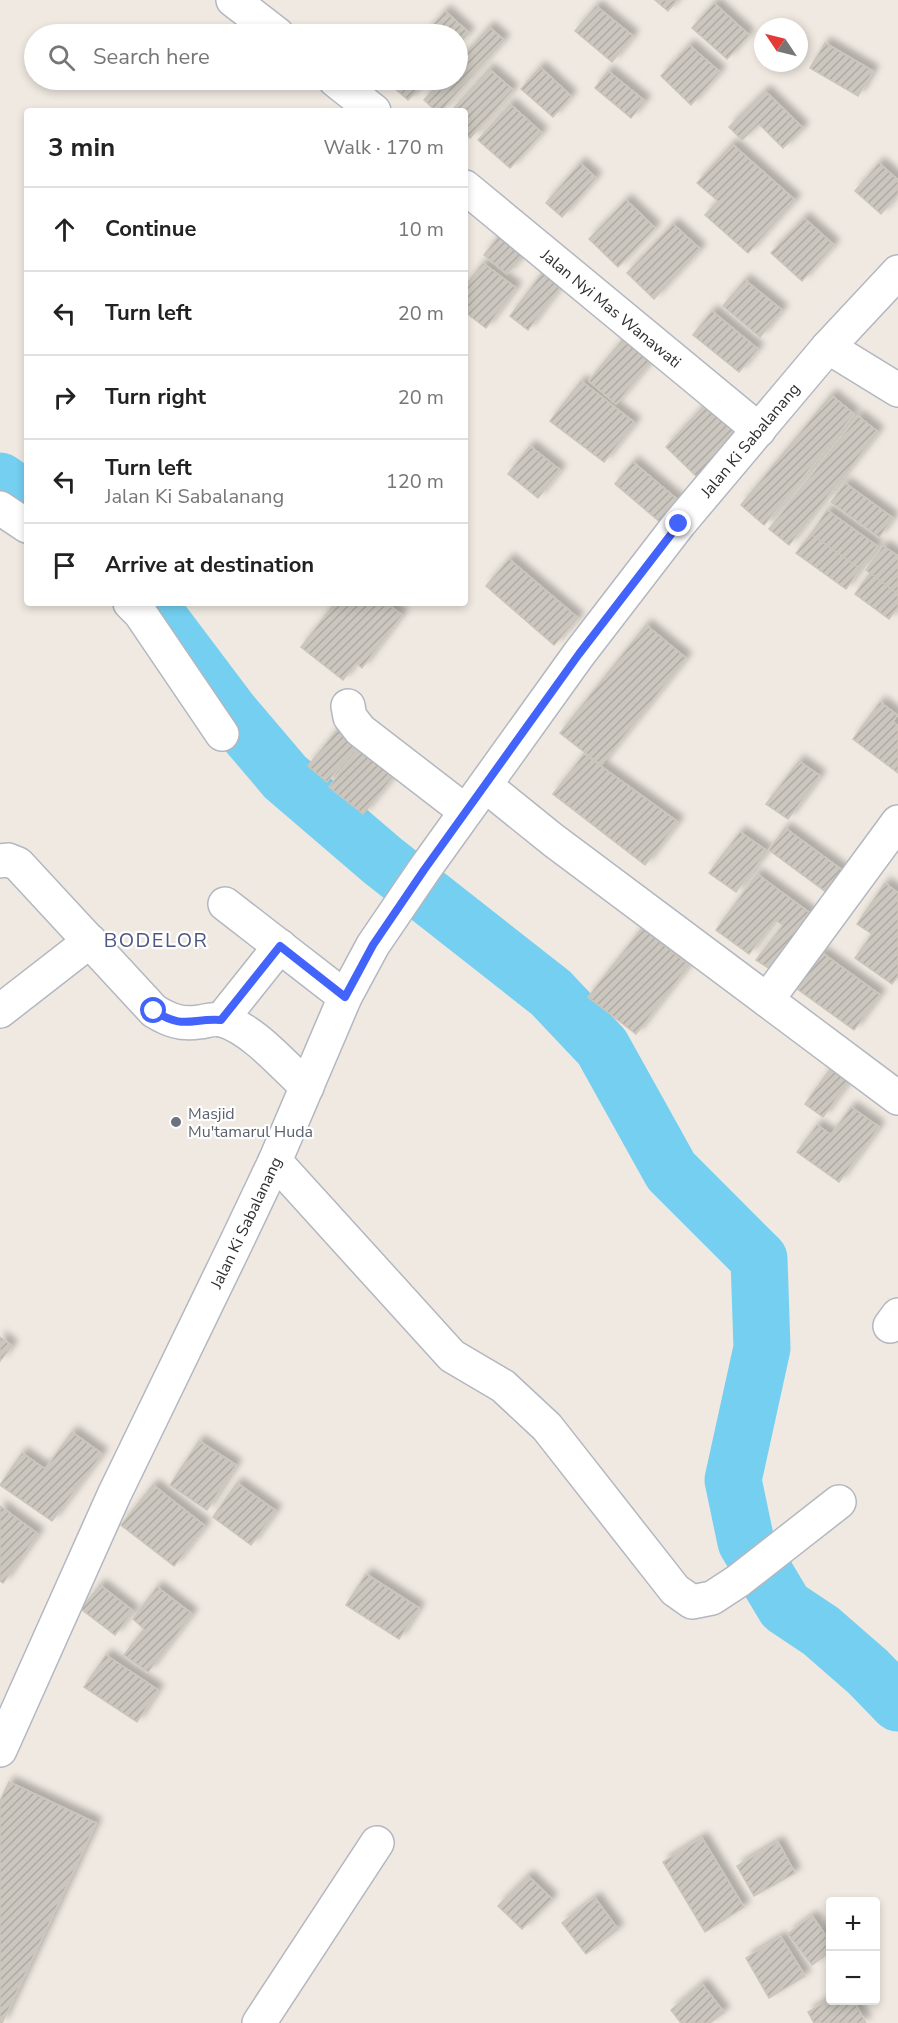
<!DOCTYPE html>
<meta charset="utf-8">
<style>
:root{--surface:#fff;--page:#f2f2f2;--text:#222;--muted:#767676;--line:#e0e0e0}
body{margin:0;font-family:"Nunito Sans",sans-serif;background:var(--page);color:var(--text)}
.controls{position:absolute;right:18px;bottom:18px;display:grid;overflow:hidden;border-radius:6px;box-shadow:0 3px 9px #0003}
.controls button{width:54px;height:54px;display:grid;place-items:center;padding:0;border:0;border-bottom:2px solid var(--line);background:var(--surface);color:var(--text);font:30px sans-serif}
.compass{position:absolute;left:754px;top:18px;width:54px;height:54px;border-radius:50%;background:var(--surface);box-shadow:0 3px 9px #0003;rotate:305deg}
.stop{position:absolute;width:18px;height:18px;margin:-14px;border:4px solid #4264fb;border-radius:50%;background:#fff}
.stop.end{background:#4264fb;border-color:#fff;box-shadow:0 2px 6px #0008}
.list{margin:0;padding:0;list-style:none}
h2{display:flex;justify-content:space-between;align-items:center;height:78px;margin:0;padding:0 24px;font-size:26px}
h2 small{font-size:20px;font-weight:400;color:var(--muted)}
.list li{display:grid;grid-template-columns:39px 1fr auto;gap:18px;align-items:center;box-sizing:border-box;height:84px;padding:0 24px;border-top:2px solid var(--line)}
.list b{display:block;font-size:22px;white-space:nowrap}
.list p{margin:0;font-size:20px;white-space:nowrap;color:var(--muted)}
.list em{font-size:20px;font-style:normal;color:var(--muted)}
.icon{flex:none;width:33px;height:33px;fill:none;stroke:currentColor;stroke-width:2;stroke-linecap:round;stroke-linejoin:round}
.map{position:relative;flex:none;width:898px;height:2023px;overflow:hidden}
.search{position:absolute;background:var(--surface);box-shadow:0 3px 9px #0003;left:24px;top:24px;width:444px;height:66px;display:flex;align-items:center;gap:15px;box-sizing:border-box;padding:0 21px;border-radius:33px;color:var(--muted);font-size:22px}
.panel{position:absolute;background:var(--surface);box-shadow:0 3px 9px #0003;left:24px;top:108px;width:444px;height:498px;border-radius:6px}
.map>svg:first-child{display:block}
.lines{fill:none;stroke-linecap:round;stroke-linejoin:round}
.river{stroke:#75cff0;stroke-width:57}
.building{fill:url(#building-hatch);stroke:#cbc5ba;stroke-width:1.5;filter:url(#shadow)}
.minor-casing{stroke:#b4b7c1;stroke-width:36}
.minor{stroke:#fff;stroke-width:33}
.route{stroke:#4264fb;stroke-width:8}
.worship-dot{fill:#6b7280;stroke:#fff;stroke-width:2}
.labels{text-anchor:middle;stroke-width:4.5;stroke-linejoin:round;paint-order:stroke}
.street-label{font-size:16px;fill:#2e2e2e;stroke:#fff}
.worship-label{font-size:16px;fill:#5b616d;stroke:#fff;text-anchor:start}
.quarter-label{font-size:20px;letter-spacing:1.5px;fill:#4d5680;stroke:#fff}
</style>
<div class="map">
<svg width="898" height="2023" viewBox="0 0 898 2023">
<defs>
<pattern id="building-hatch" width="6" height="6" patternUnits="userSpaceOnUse" patternTransform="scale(1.5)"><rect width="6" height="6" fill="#cbc7bf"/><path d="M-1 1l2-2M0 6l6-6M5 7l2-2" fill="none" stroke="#afaba4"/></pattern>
<filter id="shadow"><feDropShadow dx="5.5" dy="-5.5" stdDeviation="3" flood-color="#0004"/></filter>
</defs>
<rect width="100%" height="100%" fill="#efe9e1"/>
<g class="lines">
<g class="river">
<polyline points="0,481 27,500"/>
<polyline points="153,610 229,711 285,777 383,861 551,993 602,1047 671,1171 759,1259 762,1348 733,1480 746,1542 785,1607 821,1631 868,1672 898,1703"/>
</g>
</g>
<g class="building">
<polygon points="655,0 677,0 668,11"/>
<polygon points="714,3 749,35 727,59 692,28"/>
<polygon points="596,6 633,36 612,62 575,31"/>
<polygon points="445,11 469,33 458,45 458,34 425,34"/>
<polygon points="489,27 504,40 441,111 436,111 424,100 442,80 458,80 458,62"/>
<polygon points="825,43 873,71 858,96 810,68"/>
<polygon points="689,45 720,72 691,105 661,76"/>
<polygon points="540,67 571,96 553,117 521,89"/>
<polygon points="489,69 513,90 470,138 465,134 465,111 451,111"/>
<polygon points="608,71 645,101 631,118 595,88"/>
<polygon points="385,80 427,80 408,100"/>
<polygon points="765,91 803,128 783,148 759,124 742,140 729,127"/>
<polygon points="510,104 542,133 510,168 478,140"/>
<polygon points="732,144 795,200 748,253 705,215 718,201 697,183"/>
<polygon points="580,163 596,178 562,217 546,203"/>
<polygon points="879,163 898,180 898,194 881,214 855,191"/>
<polygon points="626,200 655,228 618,267 589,239"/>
<polygon points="804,218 834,245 802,281 771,253"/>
<polygon points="673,224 700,249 654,299 627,273"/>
<polygon points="502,232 526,252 507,274 484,255"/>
<polygon points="483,263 516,288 486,328 465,312 465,286"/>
<polygon points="545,269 563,283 528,330 510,316"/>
<polygon points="745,280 782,310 760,337 723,306"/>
<polygon points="712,311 758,349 739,372 693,335"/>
<polygon points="627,334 655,356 616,404 589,381"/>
<polygon points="581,381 635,423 604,462 550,421"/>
<polygon points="831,395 854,414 764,525 741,505"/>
<polygon points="708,401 740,431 697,477 666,447"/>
<polygon points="858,416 878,432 789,545 769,529"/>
<polygon points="530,446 560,470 538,498 508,474"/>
<polygon points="633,462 685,506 667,528 615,484"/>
<polygon points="845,483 893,518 879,537 831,502"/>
<polygon points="827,510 877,546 860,569 811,534"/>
<polygon points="811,534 860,569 846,589 796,553"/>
<polygon points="883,546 898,556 898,594 866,570"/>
<polygon points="509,559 578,618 554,645 486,586"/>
<polygon points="870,573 898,594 898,607 889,619 855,594"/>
<polygon points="335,603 386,603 402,615 362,668 356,663 343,680 301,647"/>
<polygon points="646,625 686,658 601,765 560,733"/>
<polygon points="880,702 897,715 893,722 898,726 898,773 853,739"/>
<polygon points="342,724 361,741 327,782 308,766"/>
<polygon points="366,740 400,768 363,814 329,787"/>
<polygon points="584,754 678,822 645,865 553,794"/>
<polygon points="799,761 820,776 788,819 766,804"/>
<polygon points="785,828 846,873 830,895 769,850"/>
<polygon points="740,832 767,851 736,892 709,873"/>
<polygon points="757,874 811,914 770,969 756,960 783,925 775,920 749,954 716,930"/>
<polygon points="885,883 898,893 898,976 892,984 855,958 872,934 857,924"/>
<polygon points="642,928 689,965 636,1034 588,997"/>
<polygon points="821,952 880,995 854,1030 796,988"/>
<polygon points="836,1061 854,1074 823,1117 805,1104"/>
<polygon points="851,1107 879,1127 839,1182 797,1152 817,1125 831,1135"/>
<polygon points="0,1337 12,1346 0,1361"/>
<polygon points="72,1432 102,1454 52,1521 0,1485 22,1453 45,1469"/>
<polygon points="199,1441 236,1465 207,1510 170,1485"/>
<polygon points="237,1483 276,1511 251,1545 213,1517"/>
<polygon points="153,1485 205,1526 174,1566 121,1525"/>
<polygon points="0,1506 38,1534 3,1583 0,1581"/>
<polygon points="366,1574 419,1608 399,1639 346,1605"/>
<polygon points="100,1585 133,1611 115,1635 81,1609"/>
<polygon points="157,1587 192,1614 148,1672 124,1655 144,1629 133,1619"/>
<polygon points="106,1655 158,1690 137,1722 84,1687"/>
<polygon points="9,1782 96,1823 2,2023 0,2023 0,1801"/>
<polygon points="702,1838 744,1907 705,1932 663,1862"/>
<polygon points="778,1842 795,1873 754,1896 737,1866"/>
<polygon points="528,1876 552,1899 522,1929 498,1906"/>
<polygon points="595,1898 618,1929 586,1954 562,1923"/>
<polygon points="812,1916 830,1942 830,1952 812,1965 788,1934"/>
<polygon points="781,1937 805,1976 769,1998 746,1958"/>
<polygon points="702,1984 724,2012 710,2023 681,2023 671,2010"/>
<polygon points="830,1999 830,2000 853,2000 866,2023 814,2023 808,2012"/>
</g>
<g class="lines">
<g class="minor-casing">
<g id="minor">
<polyline points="233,0 277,34"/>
<polyline points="335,80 374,111"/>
<path id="s1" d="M465 187 759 430"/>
<polyline points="828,347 898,390"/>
<polyline points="0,508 27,526"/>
<polyline points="130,603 140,613 222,734"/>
<polyline points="348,706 350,717 360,730 465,811"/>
<polyline points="486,786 553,840 898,1098"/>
<path d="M0 861 8 860 18 864 154 1011C169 1020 181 1025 199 1022 207 1021 214 1018 222 1020 253 1029 284 1066 307 1087"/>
<polyline points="225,904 345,997"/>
<polyline points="767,1000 898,822"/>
<polyline points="0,1011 90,941"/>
<polyline points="221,1020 280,946"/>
<polyline points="275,1161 452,1356 503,1386 547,1427 675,1590 692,1602 712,1598 738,1581 839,1502"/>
<polyline points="890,1326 898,1315"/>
<path id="s2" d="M0 1750 114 1495 238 1239 275 1161 345 997 373 945 424 870 579 654 679 524 828 347 898 272"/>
<polyline points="259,2023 377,1843"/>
</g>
</g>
<use href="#minor" class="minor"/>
</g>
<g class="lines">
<path class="route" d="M154 1011C184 1030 191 1018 221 1020L280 946 345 997 373 945 424 870 579 654 679 524"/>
</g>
<circle class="worship-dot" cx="176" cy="1122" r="6"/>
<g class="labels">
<g class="street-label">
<text dy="6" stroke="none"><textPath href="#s1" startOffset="190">Jalan Nyi Mas Wanawati</textPath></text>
<text dy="6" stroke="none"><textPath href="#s2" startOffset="1518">Jalan Ki Sabalanang</textPath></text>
<text dy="6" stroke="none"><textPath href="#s2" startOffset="582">Jalan Ki Sabalanang</textPath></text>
</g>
<g class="worship-label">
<text x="188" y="1119">Masjid<tspan x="188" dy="18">Mu'tamarul Huda</tspan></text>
</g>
<g class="quarter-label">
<text x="156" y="947">BODELOR</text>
</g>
</g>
</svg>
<div class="controls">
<button>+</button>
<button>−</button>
</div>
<svg class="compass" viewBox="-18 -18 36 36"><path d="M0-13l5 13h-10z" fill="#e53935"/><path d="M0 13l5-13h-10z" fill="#767676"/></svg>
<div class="stop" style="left:154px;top:1011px"></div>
<div class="stop end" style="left:679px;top:524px"></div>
<div class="search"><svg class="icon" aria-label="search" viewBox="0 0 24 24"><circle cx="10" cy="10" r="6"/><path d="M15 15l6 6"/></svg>Search here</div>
<section class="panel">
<h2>3 min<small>Walk · 170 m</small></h2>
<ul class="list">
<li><svg class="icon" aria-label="ahead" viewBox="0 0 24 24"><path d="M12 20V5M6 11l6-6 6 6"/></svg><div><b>Continue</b></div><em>10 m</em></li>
<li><svg class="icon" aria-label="left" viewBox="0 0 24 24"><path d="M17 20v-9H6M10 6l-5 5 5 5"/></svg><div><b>Turn left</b></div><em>20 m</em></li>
<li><svg class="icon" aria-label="right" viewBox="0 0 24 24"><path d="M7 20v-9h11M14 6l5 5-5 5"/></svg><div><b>Turn right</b></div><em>20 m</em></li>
<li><svg class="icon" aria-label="left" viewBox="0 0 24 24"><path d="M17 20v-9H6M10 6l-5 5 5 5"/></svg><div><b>Turn left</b><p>Jalan Ki Sabalanang</p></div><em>120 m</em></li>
<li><svg class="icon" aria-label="arrive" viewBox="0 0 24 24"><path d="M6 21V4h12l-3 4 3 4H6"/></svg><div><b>Arrive at destination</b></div></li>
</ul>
</section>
</div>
